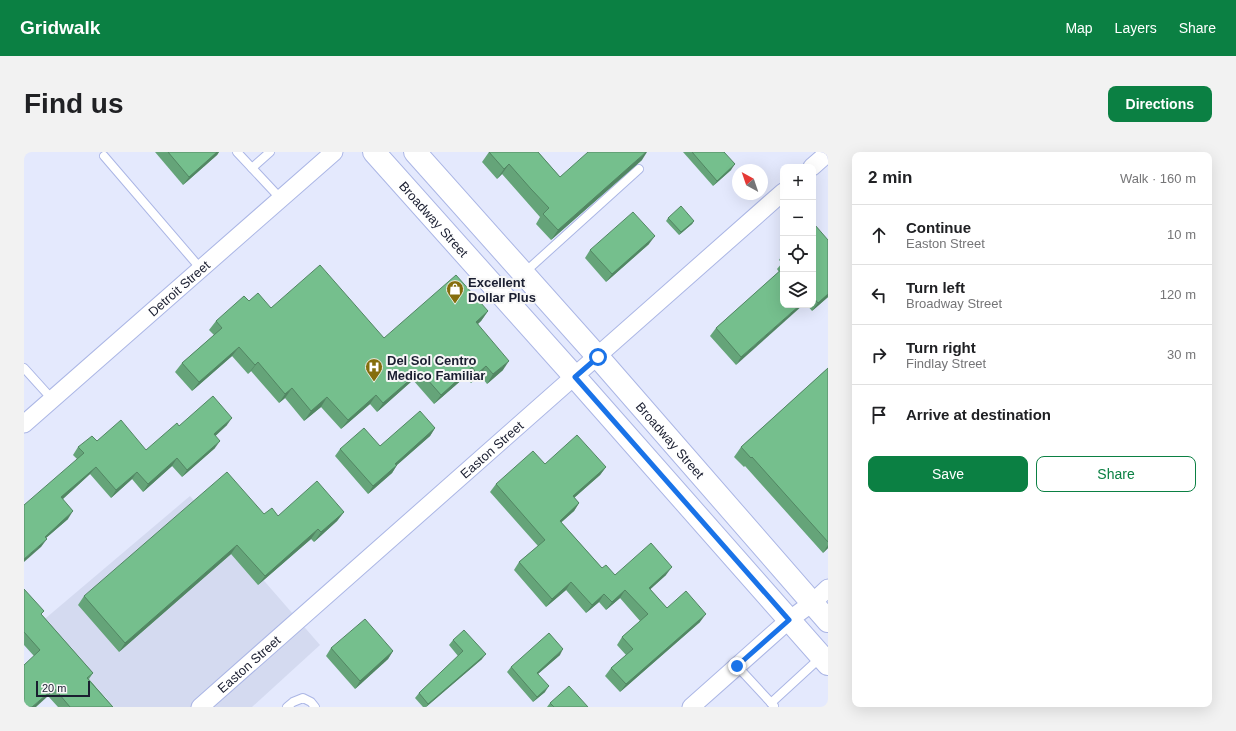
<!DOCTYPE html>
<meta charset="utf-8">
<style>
:root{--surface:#fff;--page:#f2f2f2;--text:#202124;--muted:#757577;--line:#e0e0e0;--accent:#0b8043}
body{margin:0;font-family:Helvetica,sans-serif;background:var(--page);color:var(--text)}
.controls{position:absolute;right:12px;top:12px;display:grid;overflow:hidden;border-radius:8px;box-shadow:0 4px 16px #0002}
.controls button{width:36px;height:36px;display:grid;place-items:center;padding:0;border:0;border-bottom:1px solid var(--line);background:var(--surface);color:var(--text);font:20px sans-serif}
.compass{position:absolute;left:708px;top:12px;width:36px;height:36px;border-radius:50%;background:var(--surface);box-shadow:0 4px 16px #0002;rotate:320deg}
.scale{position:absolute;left:12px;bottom:10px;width:54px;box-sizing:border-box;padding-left:4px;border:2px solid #1a1e30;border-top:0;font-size:11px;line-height:14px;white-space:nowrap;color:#1a1e30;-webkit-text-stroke:3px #f7f7f7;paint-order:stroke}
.stop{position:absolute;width:12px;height:12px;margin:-9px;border:3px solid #1a73e8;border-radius:50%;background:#fff}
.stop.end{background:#1a73e8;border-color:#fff;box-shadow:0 1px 4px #0008}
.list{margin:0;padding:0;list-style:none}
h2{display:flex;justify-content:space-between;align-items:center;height:52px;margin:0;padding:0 16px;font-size:17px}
h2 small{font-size:13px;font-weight:400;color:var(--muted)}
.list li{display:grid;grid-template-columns:26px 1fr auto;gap:12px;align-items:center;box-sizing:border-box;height:60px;padding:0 16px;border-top:1px solid var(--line)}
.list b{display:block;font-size:15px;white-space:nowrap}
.list p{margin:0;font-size:13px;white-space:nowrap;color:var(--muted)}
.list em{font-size:13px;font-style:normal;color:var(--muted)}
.actions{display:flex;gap:8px;padding:12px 16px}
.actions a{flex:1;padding:9px 0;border:1px solid var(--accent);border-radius:8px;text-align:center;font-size:14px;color:var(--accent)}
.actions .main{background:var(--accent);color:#fff}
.icon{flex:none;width:22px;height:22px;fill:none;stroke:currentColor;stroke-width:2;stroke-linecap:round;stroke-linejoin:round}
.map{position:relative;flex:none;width:804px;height:555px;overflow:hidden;border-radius:8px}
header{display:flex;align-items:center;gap:24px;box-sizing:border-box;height:56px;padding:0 20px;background:var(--accent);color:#fff}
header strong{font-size:19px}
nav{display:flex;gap:22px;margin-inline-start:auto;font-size:14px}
.intro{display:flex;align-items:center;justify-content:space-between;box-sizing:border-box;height:96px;padding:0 24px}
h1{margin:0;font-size:28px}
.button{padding:10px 18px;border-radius:8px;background:var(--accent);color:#fff;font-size:14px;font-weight:700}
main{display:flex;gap:24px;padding:0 24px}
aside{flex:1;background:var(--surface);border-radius:8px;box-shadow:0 4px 16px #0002}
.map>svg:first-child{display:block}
.built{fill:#d4daf0}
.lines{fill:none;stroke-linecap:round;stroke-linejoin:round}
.service-casing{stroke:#abb6e5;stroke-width:10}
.minor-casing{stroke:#abb6e5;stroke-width:19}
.primary-casing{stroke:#abb6e5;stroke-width:24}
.service{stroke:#fff;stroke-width:8}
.minor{stroke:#fff;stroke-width:17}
.primary{stroke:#fff;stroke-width:22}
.wall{fill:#65a479}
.shaded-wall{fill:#528663}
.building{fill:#75bf8d;stroke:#528663}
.route{stroke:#1a73e8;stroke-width:5}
.labels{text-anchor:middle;stroke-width:4;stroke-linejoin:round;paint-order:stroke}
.street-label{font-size:13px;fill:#1a1e30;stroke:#f7f7f7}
.poi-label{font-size:13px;font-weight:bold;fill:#1a1e30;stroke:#f7f7f7;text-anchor:start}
</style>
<header>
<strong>Gridwalk</strong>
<nav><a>Map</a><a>Layers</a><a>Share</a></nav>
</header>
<div class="intro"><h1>Find us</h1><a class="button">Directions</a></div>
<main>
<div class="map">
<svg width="804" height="555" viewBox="0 0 804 555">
<rect width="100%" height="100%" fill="#e4e9fd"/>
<polygon class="built" points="166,344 296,493 228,555 90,555 16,471"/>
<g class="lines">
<g class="service-casing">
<g id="service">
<polyline points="213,0 257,47"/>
<polyline points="80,4 177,117"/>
<polyline points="228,16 246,0"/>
<polyline points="500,121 615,17"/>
<polyline points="0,216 28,247"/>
<polyline points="713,514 750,554"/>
<polyline points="747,551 796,506"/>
<polyline points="263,555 269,550 279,546 287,550 291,555"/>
</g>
</g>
<g class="minor-casing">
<g id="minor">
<polyline points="788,15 804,1"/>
<path id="s1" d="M0 272 310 0"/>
<path id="s2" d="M176 555 759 40"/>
<polyline points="667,555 765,468 788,451 804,436"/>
</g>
</g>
<g class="primary-casing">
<g id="primary">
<path id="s3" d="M350 0 551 225 804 512"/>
<path id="s4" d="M391 0 574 205 804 469"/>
</g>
</g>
<use href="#service" class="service"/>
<use href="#minor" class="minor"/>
<use href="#primary" class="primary"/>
</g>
<g class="wall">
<polygon points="131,0 195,0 193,3 159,33"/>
<polygon points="465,0 515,1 536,25 618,8 527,88 512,72 516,65 478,22 473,27 458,10"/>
<polygon points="659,0 700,0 707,18 689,34"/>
<polygon points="644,66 670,69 668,72 655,83 642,69"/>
<polygon points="789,74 804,145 788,159 783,153 789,153"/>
<polygon points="625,92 582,130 561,106 566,98"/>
<polygon points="759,102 759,153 712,213 686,184 692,176 755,120 753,117 758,111 755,108"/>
<polygon points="225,149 247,156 360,186 464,159 457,169 454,172 479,218 463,232 456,223 447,231 441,225 410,252 389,228 353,260 346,252 317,277 297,255 280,269 261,246 255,251 227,219 224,222 208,204 168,239 151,220 158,211 190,183 185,178 192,169"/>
<polygon points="804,216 804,396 799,401 721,314 720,315 710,305 717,295"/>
<polygon points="203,273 191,284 191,296 158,325 148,314 119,340 108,327 87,346 66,322 39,347 44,367 22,386 17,395 53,307 49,303 54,295 73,289 122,298 155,274"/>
<polygon points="411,276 406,284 373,313 368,321 344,342 311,304 316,297 356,294"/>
<polygon points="521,312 582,315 576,323 550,346 555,351 550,359 537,370 578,416 591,423 642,423 626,437 643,456 676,470 596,540 581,524 587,516 602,503 593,493 598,485 616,469 596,446 582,458 575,450 562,461 542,438 522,455 490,418 495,410 514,394 466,340 472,332"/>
<polygon points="320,360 313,369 290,390 287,387 234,433 207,402 95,500 54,453 60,444 240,362 254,364"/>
<polygon points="0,437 18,463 69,521 65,527 89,555 34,555 24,544 10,504 0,493"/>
<polygon points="429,488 458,507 402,555 399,555 391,546 395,541 434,504 425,493"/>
<polygon points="307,496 369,499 364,507 331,537 302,504"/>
<polygon points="536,503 514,522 521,540 509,550 483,520 487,515"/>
<polygon points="526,551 564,555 523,555"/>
</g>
<g class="shaded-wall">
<polygon points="193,0 195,0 193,3 159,33 165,25"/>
<polygon points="622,0 623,0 618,8 527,88 534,78"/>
<polygon points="485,12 478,22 473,27 480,17"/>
<polygon points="711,12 707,18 689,34 693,29"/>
<polygon points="670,69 668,72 655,83 657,80"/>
<polygon points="631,84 625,92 582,130 588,122"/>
<polygon points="804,142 804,145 788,159 794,151"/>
<polygon points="776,153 779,153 712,213 717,205"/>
<polygon points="464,159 457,169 445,179 452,170"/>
<polygon points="215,195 208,204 168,239 175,230"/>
<polygon points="485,209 479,218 463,232 469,222"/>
<polygon points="234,210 227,219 224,222 231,213"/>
<polygon points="462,214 456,223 447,231 453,222"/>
<polygon points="448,215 441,225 410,252 417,243"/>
<polygon points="396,219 389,228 353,260 359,251"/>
<polygon points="268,236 261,246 255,251 261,242"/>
<polygon points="352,243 346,252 317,277 324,268"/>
<polygon points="303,245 297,255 280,269 287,259"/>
<polygon points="208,266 203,273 185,290 190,282"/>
<polygon points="411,276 406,284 366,319 371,312"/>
<polygon points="196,289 191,296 158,325 163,318"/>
<polygon points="153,306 148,314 119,340 124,332"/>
<polygon points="373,313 368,321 344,342 349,334"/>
<polygon points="72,315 66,322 32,353 37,345"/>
<polygon points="582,315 576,323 543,352 549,344"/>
<polygon points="113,320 108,327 87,346 92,338"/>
<polygon points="555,351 550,359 530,377 536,369"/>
<polygon points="49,359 44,367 15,392 21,385"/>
<polygon points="320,360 313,369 290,390 297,380"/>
<polygon points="294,377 287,387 234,433 241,424"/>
<polygon points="23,387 17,395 0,410 0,407"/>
<polygon points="213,393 207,402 95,500 101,491"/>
<polygon points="804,393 804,396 799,401"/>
<polygon points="648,415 642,423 619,444 625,436"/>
<polygon points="547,430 542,438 522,455 528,447"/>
<polygon points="601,438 596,446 582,458 588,450"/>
<polygon points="580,442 575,450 562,461 568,453"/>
<polygon points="682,462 676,470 596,540 602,532"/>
<polygon points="539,497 536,503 509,526 513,521"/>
<polygon points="369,499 364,507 331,537 336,529"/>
<polygon points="462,502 458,507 402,555 404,552"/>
<polygon points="525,534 521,540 509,550 513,545"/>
<polygon points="30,536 24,544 12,555 8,555"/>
</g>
<g class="building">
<polygon points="144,0 193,0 165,25"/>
<polygon points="465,0 514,0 536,25 564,0 622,0 534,78 519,62 525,56 507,37 485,12 480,17"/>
<polygon points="668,0 700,0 711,12 693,29"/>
<polygon points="657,54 670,69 657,80 644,66"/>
<polygon points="609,60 631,84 588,122 566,98"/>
<polygon points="791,73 804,88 804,142 794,151 789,145 789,74"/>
<polygon points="296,113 360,186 432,123 464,159 452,170 485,209 469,222 462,214 453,222 448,215 417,243 396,219 359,251 352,243 324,268 303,245 287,259 268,236 261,242 234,210 231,213 215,195 175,230 158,211 198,176 192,169 220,144 225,149 234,141 247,156"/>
<polygon points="759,116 759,153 776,153 717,205 692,176"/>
<polygon points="804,216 804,390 728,305 727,306 717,295"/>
<polygon points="189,244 208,266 190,282 196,289 163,318 153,306 124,332 113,320 92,338 72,315 37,345 49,359 21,385 23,387 0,407 0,353 60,301 54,295 68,284 73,289 97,268 122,298 153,271 155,274"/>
<polygon points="396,259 411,276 371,312 373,313 349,334 316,297 340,276 356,294"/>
<polygon points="553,283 582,315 549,344 555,351 536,369 578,416 582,413 591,423 627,391 648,415 625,436 643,456 662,439 682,462 602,532 587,516 609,497 598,485 624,462 601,438 588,450 580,442 568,453 547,430 528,447 495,410 521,388 472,332 509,299 521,312"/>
<polygon points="203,320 240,362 248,356 254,364 293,329 320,360 297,380 294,377 241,424 213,393 101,491 60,444"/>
<polygon points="0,437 20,459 17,462 69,521 63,526 89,555 46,555 30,536 8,555 0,555 0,513 16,498 0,480"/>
<polygon points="341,467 369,499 336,529 307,496"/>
<polygon points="440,478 462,502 404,552 395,541 439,499 429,488"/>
<polygon points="525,481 539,497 513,521 525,534 513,545 487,515"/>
<polygon points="545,534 564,555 530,555 526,551"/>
</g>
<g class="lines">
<polyline class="route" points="574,205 551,225 765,468 713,514"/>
</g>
<defs>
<g id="shop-pin" transform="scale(0.9)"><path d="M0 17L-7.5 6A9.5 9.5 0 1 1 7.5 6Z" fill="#856e0d" stroke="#f7f7f7"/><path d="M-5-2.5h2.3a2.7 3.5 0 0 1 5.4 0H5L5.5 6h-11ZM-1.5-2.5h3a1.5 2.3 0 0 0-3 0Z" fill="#fff"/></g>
<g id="hospital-pin" transform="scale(0.9)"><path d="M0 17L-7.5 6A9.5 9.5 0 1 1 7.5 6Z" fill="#856e0d" stroke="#f7f7f7"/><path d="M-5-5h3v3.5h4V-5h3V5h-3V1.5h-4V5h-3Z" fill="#fff"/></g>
</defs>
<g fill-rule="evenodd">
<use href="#shop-pin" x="431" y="137"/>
<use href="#hospital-pin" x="350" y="215"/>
</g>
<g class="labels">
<g class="street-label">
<text dy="5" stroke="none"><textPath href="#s3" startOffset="90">Broadway Street</textPath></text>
<text dy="5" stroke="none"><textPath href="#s1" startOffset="206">Detroit Street</textPath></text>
<text dy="5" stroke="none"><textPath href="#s4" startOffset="385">Broadway Street</textPath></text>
<text dy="5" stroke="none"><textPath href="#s2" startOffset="389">Easton Street</textPath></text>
<text dy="5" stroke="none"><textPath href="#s2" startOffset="65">Easton Street</textPath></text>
</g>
<g class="poi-label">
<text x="444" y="135">Excellent<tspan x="444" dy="15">Dollar Plus</tspan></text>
<text x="363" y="213">Del Sol Centro<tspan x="363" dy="15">Medico Familiar</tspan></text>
</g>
</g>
</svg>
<div class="controls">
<button>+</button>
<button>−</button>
<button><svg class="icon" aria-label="locate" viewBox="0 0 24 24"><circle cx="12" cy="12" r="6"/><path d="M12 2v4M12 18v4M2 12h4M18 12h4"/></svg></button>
<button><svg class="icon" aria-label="layers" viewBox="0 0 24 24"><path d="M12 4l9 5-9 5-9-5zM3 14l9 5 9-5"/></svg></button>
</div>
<svg class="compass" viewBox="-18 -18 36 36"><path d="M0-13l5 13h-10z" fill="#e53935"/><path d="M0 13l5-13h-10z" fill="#757577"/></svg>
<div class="scale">20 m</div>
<div class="stop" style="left:574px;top:205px"></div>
<div class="stop end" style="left:713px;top:514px"></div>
</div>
<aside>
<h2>2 min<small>Walk · 160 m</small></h2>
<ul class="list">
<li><svg class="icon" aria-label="ahead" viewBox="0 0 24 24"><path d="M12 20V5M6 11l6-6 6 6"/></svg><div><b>Continue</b><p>Easton Street</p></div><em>10 m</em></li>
<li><svg class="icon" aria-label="left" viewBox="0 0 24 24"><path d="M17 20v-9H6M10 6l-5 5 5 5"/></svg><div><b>Turn left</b><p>Broadway Street</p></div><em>120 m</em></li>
<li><svg class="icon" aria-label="right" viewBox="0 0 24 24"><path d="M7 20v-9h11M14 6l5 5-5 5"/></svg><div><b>Turn right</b><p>Findlay Street</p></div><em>30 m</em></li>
<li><svg class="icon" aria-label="arrive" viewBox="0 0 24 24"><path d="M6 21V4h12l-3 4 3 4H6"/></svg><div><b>Arrive at destination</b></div></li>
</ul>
<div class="actions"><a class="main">Save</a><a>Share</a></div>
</aside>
</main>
